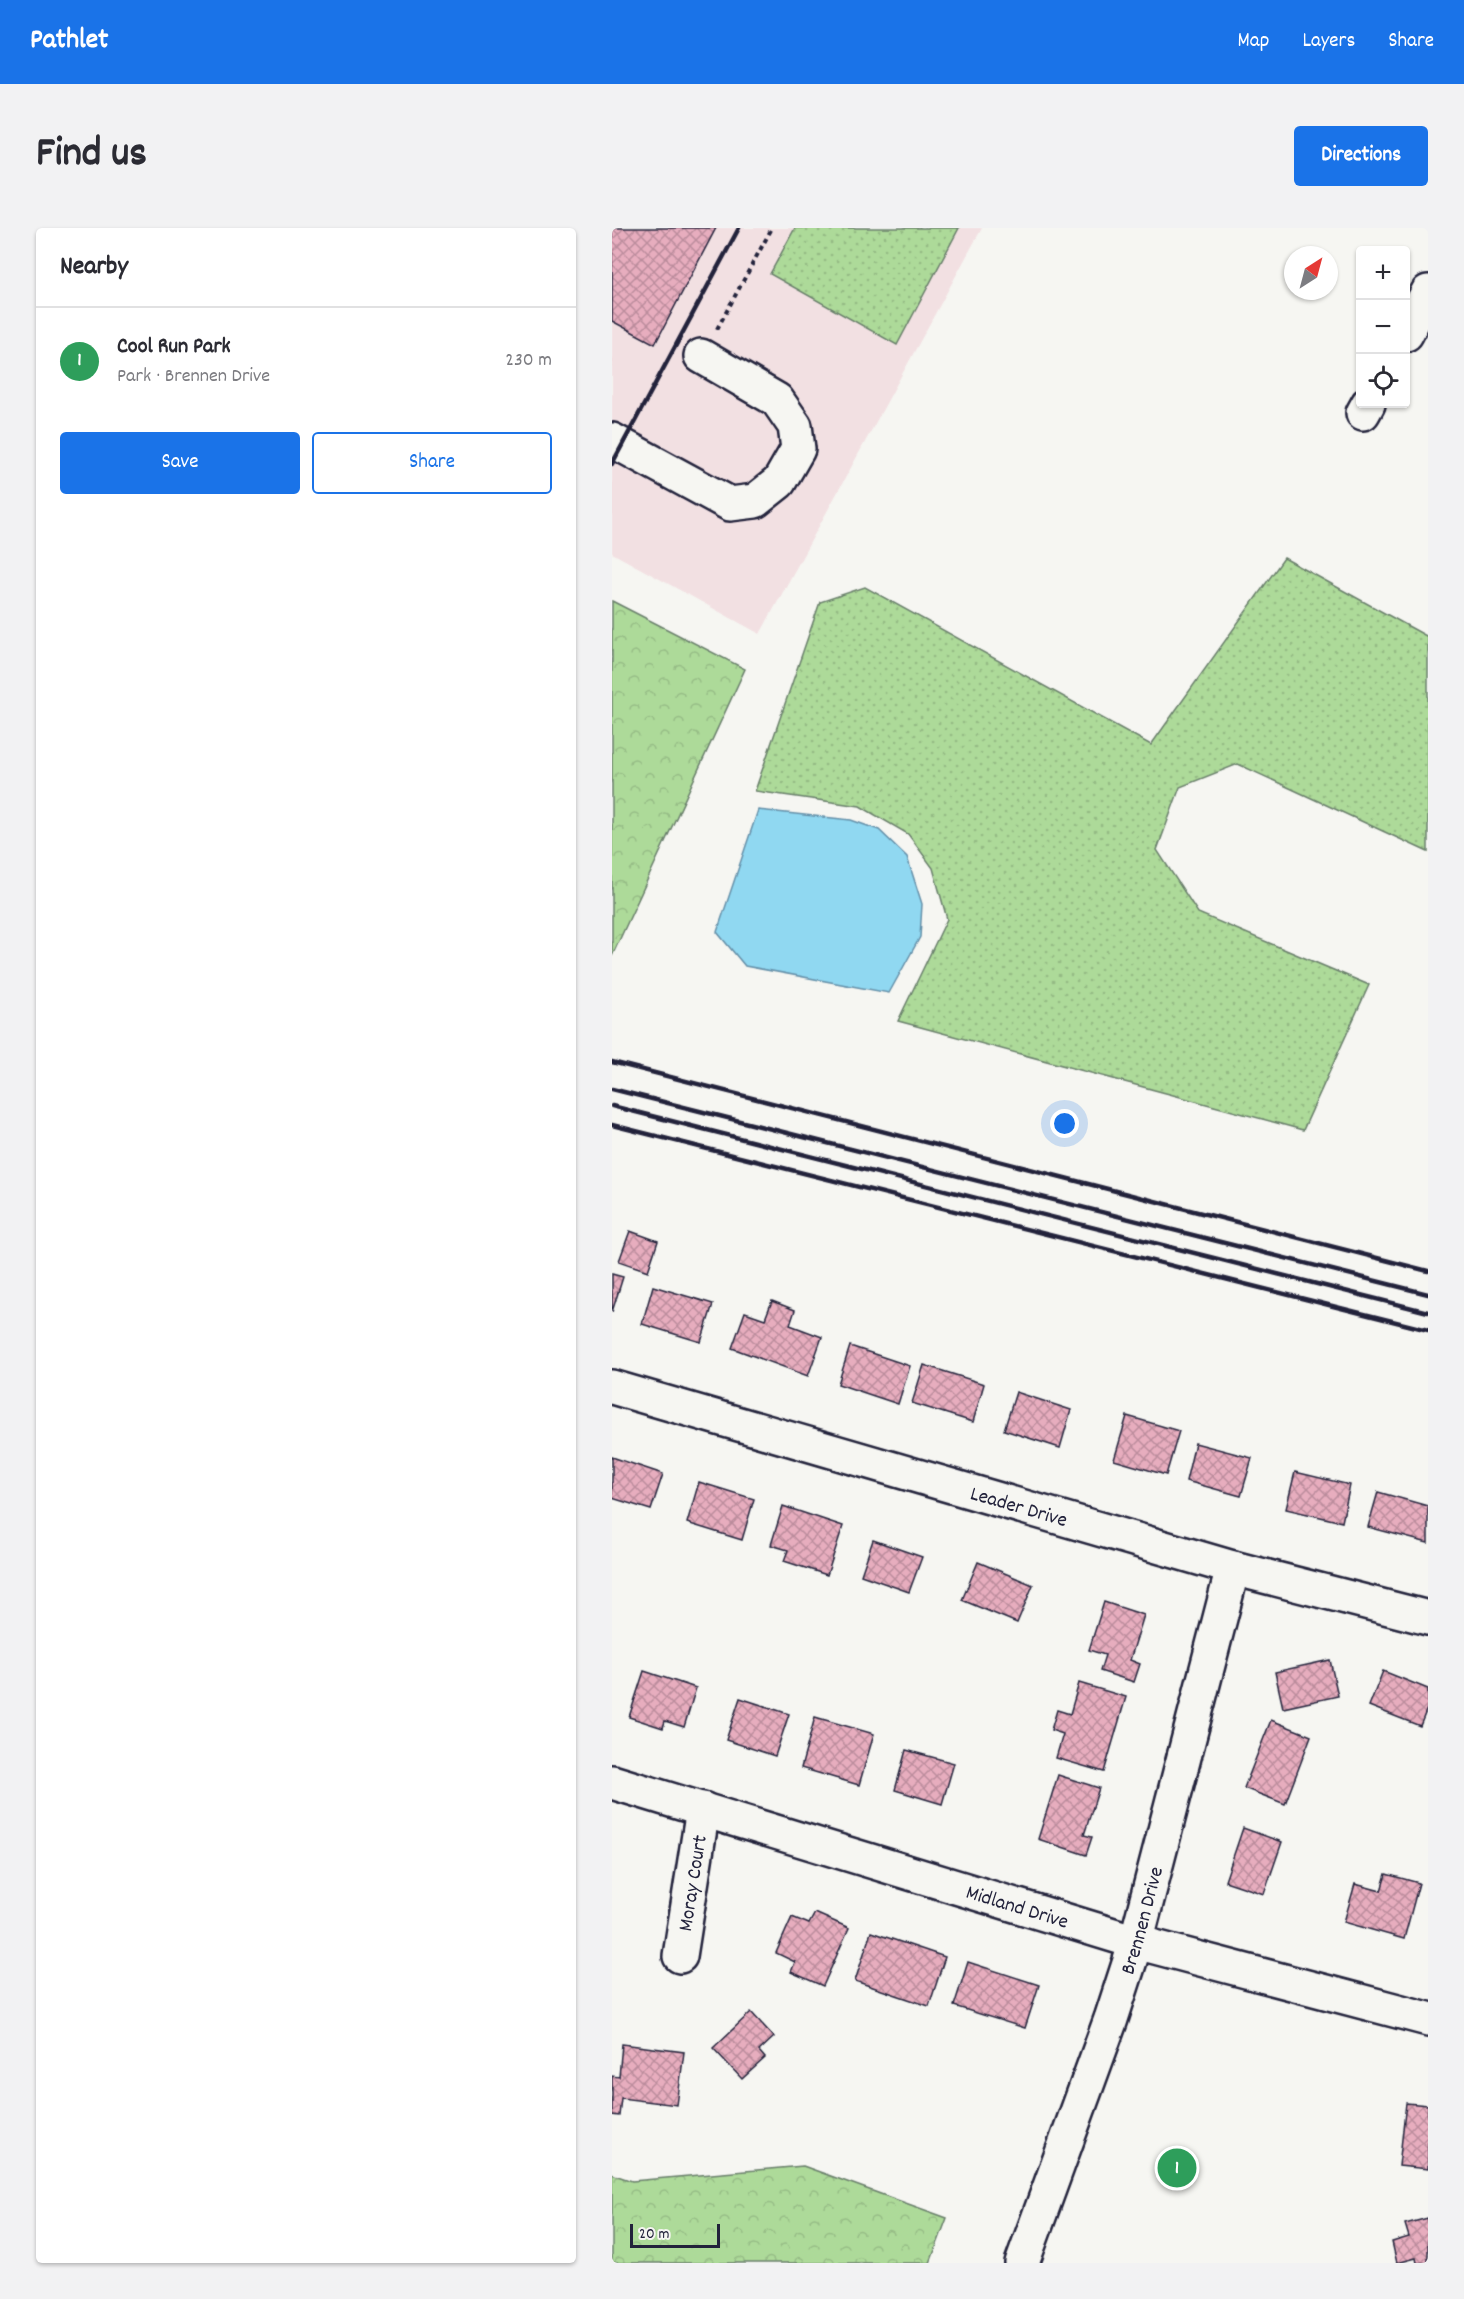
<!DOCTYPE html>
<meta charset="utf-8">
<style>
:root{--surface:#fff;--page:#f2f2f3;--text:#2b2b33;--muted:#7c7c81;--line:#e1e1e2;--accent:#1a73e8}
body{margin:0;font-family:Dekko,sans-serif;background:var(--page);color:var(--text)}
.controls{position:absolute;right:18px;top:18px;display:grid;overflow:hidden;border-radius:6px;box-shadow:0 2px 4px #0004}
.controls button{width:54px;height:54px;display:grid;place-items:center;padding:0;border:0;border-bottom:2px solid var(--line);background:var(--surface);color:var(--text);font:30px sans-serif}
.compass{position:absolute;left:672px;top:18px;width:54px;height:54px;border-radius:50%;background:var(--surface);box-shadow:0 2px 4px #0004;rotate:36deg}
.scale{position:absolute;left:18px;bottom:15px;width:90px;box-sizing:border-box;padding-left:6px;border:3px solid #22223b;border-top:0;font-size:16px;line-height:21px;white-space:nowrap;color:#22223b;-webkit-text-stroke:4px #f6f6f2;paint-order:stroke}
.you{position:absolute;left:453px;top:896px;width:21px;height:21px;margin:-15px;border:4px solid #fff;border-radius:50%;background:#1a73e8;box-shadow:0 0 0 9px #1a73e833}
.badge{display:grid;place-items:center;width:39px;height:39px;border-radius:50%;background:var(--accent);color:#fff;font-size:20px;font-weight:700}
.pin{position:absolute;translate:-50% -50%;border:3px solid #fff;box-shadow:0 2px 6px #0006}
.list{margin:0;padding:0;list-style:none}
h2{display:flex;justify-content:space-between;align-items:center;height:78px;margin:0;padding:0 24px;font-size:26px}
h2 small{font-size:20px;font-weight:400;color:var(--muted)}
.list li{display:grid;grid-template-columns:39px 1fr auto;gap:18px;align-items:center;box-sizing:border-box;height:108px;padding:0 24px;border-top:2px solid var(--line)}
.list b{display:block;font-size:22px;white-space:nowrap}
.list p{margin:0;font-size:20px;white-space:nowrap;color:var(--muted)}
.list em{font-size:20px;font-style:normal;color:var(--muted)}
.actions{display:flex;gap:12px;padding:18px 24px}
.actions a{flex:1;padding:14px 0;border:2px solid var(--accent);border-radius:6px;text-align:center;font-size:21px;color:var(--accent)}
.actions .main{background:var(--accent);color:#fff}
.icon{flex:none;width:33px;height:33px;fill:none;stroke:currentColor;stroke-width:2;stroke-linecap:round;stroke-linejoin:round}
.map{position:relative;flex:none;width:816px;height:2035px;overflow:hidden;border-radius:6px}
header{display:flex;align-items:center;gap:36px;box-sizing:border-box;height:84px;padding:0 30px;background:var(--accent);color:#fff}
header strong{font-size:28px}
nav{display:flex;gap:33px;margin-inline-start:auto;font-size:21px}
.intro{display:flex;align-items:center;justify-content:space-between;box-sizing:border-box;height:144px;padding:0 36px}
h1{margin:0;font-size:42px}
.button{padding:15px 27px;border-radius:6px;background:var(--accent);color:#fff;font-size:21px;font-weight:700}
main{display:flex;gap:36px;padding:0 36px}
aside{flex:1;background:var(--surface);border-radius:6px;box-shadow:0 2px 4px #0004}
.map>svg:first-child{display:block}
.built{fill:#f2e0e2}
.grass{fill:url(#grass-dots);stroke:#687e6a;stroke-width:1.5}
.forest{fill:url(#forest-crowns);stroke:#687e6a;stroke-width:1.5}
.water{fill:#90d8f1;stroke:#648fa8;stroke-width:1.5}
.building{fill:url(#building-cross-hatch);stroke:#22223b;stroke-width:1.5}
.lines{fill:none;stroke-linecap:round;stroke-linejoin:round}
.minor-casing{stroke:#22223b;stroke-width:38}
.path{stroke:#22223b;stroke-width:4;stroke-dasharray:4.5 4.5;stroke-linecap:butt}
.minor{stroke:#f6f6f2;stroke-width:33}
.rail{stroke:#22223b;stroke-width:4.5}
.labels{text-anchor:middle;stroke-width:5;stroke-linejoin:round;paint-order:stroke}
.street-label{font-size:21px;fill:#22223b;stroke:#f6f6f2}
</style>
<header>
<strong>Pathlet</strong>
<nav><a>Map</a><a>Layers</a><a>Share</a></nav>
</header>
<div class="intro"><h1>Find us</h1><a class="button">Directions</a></div>
<main>
<aside>
<h2>Nearby<small></small></h2>
<ul class="list">
<li><span class="badge" style="background:#2e9e5b">1</span><div><b>Cool Run Park</b><p>Park · Brennen Drive</p></div><em>230 m</em></li>
</ul>
<div class="actions"><a class="main">Save</a><a>Share</a></div>
</aside>
<div class="map">
<svg width="816" height="2035" viewBox="0 0 816 2035">
<defs>
<pattern id="grass-dots" width="8" height="8" patternUnits="userSpaceOnUse" patternTransform="scale(1.5)"><rect width="8" height="8" fill="#adda99"/><path d="M2 2h.1M6 6h.1" fill="none" stroke="#95bb85" stroke-width="1.8" stroke-linecap="round"/></pattern>
<pattern id="forest-crowns" width="20" height="18" patternUnits="userSpaceOnUse" patternTransform="scale(1.5)"><rect width="20" height="18" fill="#adda99"/><path d="M2 6a3 3 0 1 1 6 0M12 15a3 3 0 1 1 6 0" fill="none" stroke="#95bb85"/></pattern>
<pattern id="building-cross-hatch" width="8" height="8" patternUnits="userSpaceOnUse" patternTransform="scale(1.5)"><rect width="8" height="8" fill="#e7adbe"/><path d="M0 0l8 8M0 8l8-8" fill="none" stroke="#bb8c9c"/></pattern>
</defs>
<rect width="100%" height="100%" fill="#f6f6f2"/>
<filter id="ink" filterUnits="userSpaceOnUse"><feTurbulence type="fractalNoise" baseFrequency=".0167" numOctaves="2"/><feDisplacementMap in="SourceGraphic" scale="12" xChannelSelector="R" yChannelSelector="G"/><feConvolveMatrix kernelMatrix="1 2 1 2 8 2 1 2 1" color-interpolation-filters="sRGB"/></filter>
<g filter="url(#ink)">
<polygon class="built" points="0,0 370,0 148,406 0,325"/>
<g class="grass">
<polygon points="183,0 347,0 285,117 158,46"/>
<polygon points="672,330 816,409 816,624 626,536 568,559 545,622 586,685 757,757 691,902 286,793 335,691 321,640 296,606 248,578 143,563 208,374 253,359 539,517"/>
</g>
<g class="forest">
<polygon points="0,373 133,441 0,728"/>
<polygon points="191,1938 335,1990 318,2035 0,2035 0,1946 20,1953"/>
</g>
<polygon class="water" points="146,582 239,592 267,602 295,629 310,676 308,709 277,765 133,738 105,704"/>
<g class="building">
<polygon points="0,0 104,0 43,116 0,93"/>
<polygon points="18,1003 46,1013 36,1043 7,1033"/>
<polygon points="0,1046 11,1049 0,1084"/>
<polygon points="41,1058 101,1076 89,1114 30,1096"/>
<polygon points="160,1073 183,1082 178,1097 210,1109 196,1148 120,1120 133,1084 153,1091"/>
<polygon points="238,1118 298,1138 286,1176 226,1156"/>
<polygon points="312,1137 372,1156 361,1194 300,1175"/>
<polygon points="404,1164 459,1182 448,1220 392,1202"/>
<polygon points="515,1188 567,1203 554,1247 502,1232"/>
<polygon points="583,1215 640,1230 629,1268 574,1253"/>
<polygon points="0,1229 51,1246 39,1282 0,1270"/>
<polygon points="683,1244 738,1257 730,1294 674,1281"/>
<polygon points="87,1254 142,1271 130,1312 75,1295"/>
<polygon points="766,1264 816,1278 816,1315 756,1299"/>
<polygon points="171,1278 231,1298 215,1347 172,1333 176,1322 159,1317"/>
<polygon points="261,1312 310,1329 297,1364 249,1347"/>
<polygon points="366,1334 421,1357 405,1395 350,1372"/>
<polygon points="492,1374 532,1387 518,1432 528,1436 522,1454 488,1443 493,1427 477,1422"/>
<polygon points="718,1432 726,1468 671,1480 663,1444"/>
<polygon points="32,1443 84,1460 72,1499 53,1493 51,1500 17,1489"/>
<polygon points="771,1443 816,1461 816,1478 808,1498 757,1478"/>
<polygon points="467,1455 514,1469 492,1544 444,1530 451,1506 439,1502 445,1482 458,1486"/>
<polygon points="128,1470 177,1486 163,1528 114,1512"/>
<polygon points="203,1489 262,1506 247,1557 189,1540"/>
<polygon points="659,1492 699,1508 673,1576 632,1560"/>
<polygon points="294,1522 342,1535 330,1576 283,1562"/>
<polygon points="446,1547 487,1560 472,1607 480,1609 474,1627 426,1611"/>
<polygon points="631,1600 670,1614 652,1666 613,1653"/>
<polygon points="774,1646 807,1655 792,1711 732,1694 743,1656 769,1663"/>
<polygon points="203,1685 237,1700 211,1758 179,1744 183,1734 164,1725 180,1689 197,1696"/>
<polygon points="259,1704 333,1729 317,1778 243,1753"/>
<polygon points="356,1734 427,1757 413,1800 342,1778"/>
<polygon points="139,1784 162,1809 147,1823 153,1830 130,1851 101,1820"/>
<polygon points="10,1816 72,1824 65,1877 9,1870 7,1888 0,1887 0,1848 7,1849"/>
<polygon points="794,1875 816,1877 816,1941 787,1938"/>
<polygon points="816,1990 816,2035 805,2035 804,2030 785,2035 780,2014 797,2009 793,1996"/>
</g>
<g class="lines">
<g class="minor-casing">
<g id="minor">
<polyline points="794,106 816,64"/>
<polyline points="751,185 756,176"/>
<polyline points="0,212 118,276 143,273 167,254 186,221 183,198 165,172 89,128"/>
<path id="s1" d="M0 1159 621 1340 816 1390"/>
<path id="s2" d="M0 1554 524 1714 816 1791"/>
<path id="s3" d="M68 1728 91 1581"/>
<path id="s4" d="M410 2035 499 1791 524 1714 621 1340"/>
</g>
</g>
<polyline class="path" points="105,101 160,0"/>
<use href="#minor" class="minor"/>
<g class="rail">
<polyline points="0,236 127,0"/>
<polyline points="0,834 816,1043"/>
<polyline points="0,861 816,1066"/>
<polyline points="0,878 816,1084"/>
<polyline points="0,897 816,1102"/>
</g>
</g>
</g>
<g class="labels">
<g class="street-label">
<text dy="7" stroke="none"><textPath href="#s1" startOffset="424">Leader Drive</textPath></text>
<text dy="7" stroke="none"><textPath href="#s3" startOffset="74">Moray Court</textPath></text>
<text dy="7" stroke="none"><textPath href="#s2" startOffset="424">Midland Drive</textPath></text>
<text dy="7" stroke="none"><textPath href="#s4" startOffset="363">Brennen Drive</textPath></text>
</g>
</g>
</svg>
<div class="controls">
<button>+</button>
<button>−</button>
<button><svg class="icon" aria-label="locate" viewBox="0 0 24 24"><circle cx="12" cy="12" r="6"/><path d="M12 2v4M12 18v4M2 12h4M18 12h4"/></svg></button>
</div>
<svg class="compass" viewBox="-18 -18 36 36"><path d="M0-13l5 13h-10z" fill="#e53935"/><path d="M0 13l5-13h-10z" fill="#7c7c81"/></svg>
<div class="scale">20 m</div>
<div class="you"></div>
<div class="pin badge" style="left:565px;top:1940px;background:#2e9e5b">1</div>
</div>
</main>
